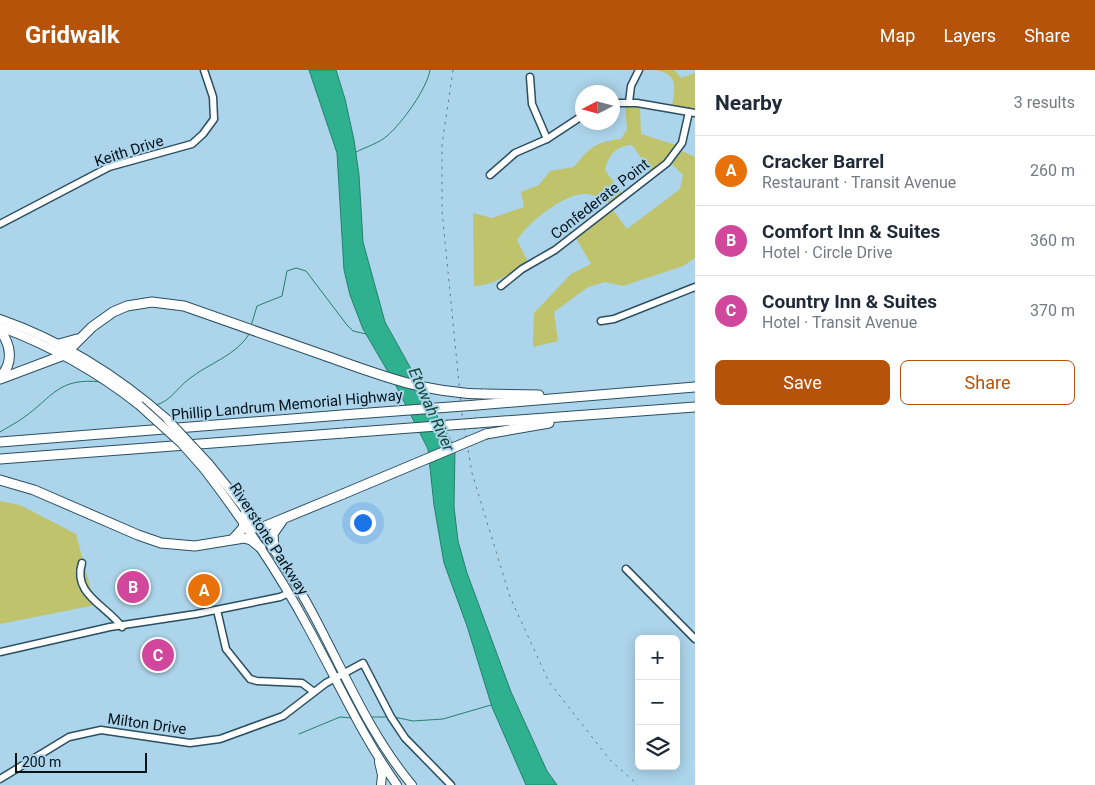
<!DOCTYPE html>
<meta charset="utf-8">
<style>
:root{--surface:#fff;--page:#f2f2f3;--text:#1f2937;--muted:#747a83;--line:#e0e1e3;--accent:#b45309}
body{margin:0;font-family:Roboto,sans-serif;background:var(--page);color:var(--text)}
.controls{position:absolute;right:15px;bottom:15px;display:grid;overflow:hidden;border-radius:8px;box-shadow:0 2px 12px #0003}
.controls button{width:45px;height:45px;display:grid;place-items:center;padding:0;border:0;border-bottom:1px solid var(--line);background:var(--surface);color:var(--text);font:25px sans-serif}
.compass{position:absolute;left:575px;top:15px;width:45px;height:45px;border-radius:50%;background:var(--surface);box-shadow:0 2px 12px #0003;rotate:264deg}
.scale{position:absolute;left:15px;bottom:12px;width:132px;box-sizing:border-box;padding-left:5px;border:2px solid #04131a;border-top:0;font-size:14px;line-height:18px;white-space:nowrap;color:#04131a;-webkit-text-stroke:4px #acd4ea;paint-order:stroke}
.you{position:absolute;left:362px;top:452px;width:18px;height:18px;margin:-12px;border:4px solid #fff;border-radius:50%;background:#1a73e8;box-shadow:0 0 0 8px #1a73e833}
.badge{display:grid;place-items:center;width:32px;height:32px;border-radius:50%;background:var(--accent);color:#fff;font-size:16px;font-weight:700}
.pin{position:absolute;translate:-50% -50%;border:2px solid #fff;box-shadow:0 1px 5px #0006}
.list{margin:0;padding:0;list-style:none}
h2{display:flex;justify-content:space-between;align-items:center;height:65px;margin:0;padding:0 20px;font-size:21px}
h2 small{font-size:16px;font-weight:400;color:var(--muted)}
.list li{display:grid;grid-template-columns:32px 1fr auto;gap:15px;align-items:center;box-sizing:border-box;height:70px;padding:0 20px;border-top:1px solid var(--line)}
.list b{display:block;font-size:19px;white-space:nowrap}
.list p{margin:0;font-size:16px;white-space:nowrap;color:var(--muted)}
.list em{font-size:16px;font-style:normal;color:var(--muted)}
.actions{display:flex;gap:10px;padding:15px 20px}
.actions a{flex:1;padding:11px 0;border:1px solid var(--accent);border-radius:8px;text-align:center;font-size:18px;color:var(--accent)}
.actions .main{background:var(--accent);color:#fff}
.icon{flex:none;width:28px;height:28px;fill:none;stroke:currentColor;stroke-width:2;stroke-linecap:round;stroke-linejoin:round}
.map{position:relative;flex:none;width:695px;height:715px;overflow:hidden}
header{display:flex;align-items:center;gap:30px;box-sizing:border-box;height:70px;padding:0 25px;background:var(--accent);color:#fff}
header strong{font-size:24px}
nav{display:flex;gap:28px;margin-inline-start:auto;font-size:18px}
main{display:flex}
aside{flex:1;background:var(--surface)}
.map>svg:first-child{display:block}
.green{fill:#bfc36b}
.water{fill:#2fb18f;stroke:#22826c}
.lines{fill:none;stroke-linecap:round;stroke-linejoin:round}
.stream{stroke:#22826c;stroke-width:1}
.minor-casing{stroke:#2a4f60;stroke-width:9}
.major-casing{stroke:#2a4f60;stroke-width:10}
.highway-casing{stroke:#2a4f60;stroke-width:11}
.minor{stroke:#fff;stroke-width:6}
.major{stroke:#fff;stroke-width:8}
.highway{stroke:#fff;stroke-width:9}
.rail{stroke:#607d8c;stroke-width:1;stroke-dasharray:2.5 5;stroke-linecap:butt}
.major-bridge-casing{stroke:#2a4f60;stroke-width:10;stroke-linecap:butt}
.highway-bridge-casing{stroke:#2a4f60;stroke-width:11;stroke-linecap:butt}
.major-bridge{stroke:#fff;stroke-width:8}
.highway-bridge{stroke:#fff;stroke-width:9}
.labels{text-anchor:middle;stroke-width:4;stroke-linejoin:round;paint-order:stroke}
.street-label{font-size:15px;fill:#04131a;stroke:#acd4ea}
.water-label{font-size:16px;font-style:italic;fill:#114637;stroke:#acd4ea}
</style>
<header>
<strong>Gridwalk</strong>
<nav><a>Map</a><a>Layers</a><a>Share</a></nav>
</header>
<main>
<div class="map">
<svg width="695" height="715" viewBox="0 0 695 715">
<rect width="100%" height="100%" fill="#acd4ea"/>
<g class="green">
<path d="M655 0H674L681 8 695 3V40L672 36C675 19 679 3 655 0Z"/>
<path d="M625 36 640 37 641 64 676 75 671 85 652 103 632 75C615 76 609 85 605 100L623 125 612 134C603 129 593 123 583 124 562 125 528 153 517 170L528 192C508 204 498 214 474 216L473 143 492 148 524 137 521 122 539 115 550 101 574 97C590 77 595 72 621 69L627 59Z"/>
<polygon points="682,81 695,87 695,188 683,196 623,216 605,212 588,217 554,242 558,271 533,277 534,243 571,204 591,194 576,168 613,140 627,159 680,119 683,105 672,94"/>
<polygon points="0,431 20,435 76,464 95,535 0,554"/>
</g>
<polygon class="water" points="309,0 336,0 345,29 354,70 359,105 363,172 385,252 455,378 454,437 458,471 467,503 511,622 547,701 557,715 526,715 492,637 467,556 444,493 434,435 428,379 394,312 363,259 350,225 344,200 337,83"/>
<g class="lines">
<g class="stream">
<path d="M356 82C366 77 379 73 387 66 402 53 427 19 430 0"/>
<polyline points="251,256 257,236 282,226 287,201 296,198 306,201 347,255 353,261 366,264"/>
<polyline points="119,324 135,337"/>
<path d="M156 335C171 331 177 318 189 309 209 293 236 286 250 263"/>
<path d="M0 362C8 357 16 353 23 348 53 327 58 307 101 312"/>
<polyline points="371,647 387,647"/>
<polyline points="394,647 413,651 443,649 491,635"/>
<polyline points="299,664 340,647 352,648"/>
</g>
<g class="minor-casing">
<g id="minor">
<polyline points="530,7 532,34 547,69"/>
<polyline points="629,32 631,16 639,0"/>
<polyline points="612,33 637,33 695,43"/>
<polyline points="490,105 515,83 547,69 582,46"/>
<polyline points="0,154 109,97 192,74 203,64 214,49 213,27 204,0"/>
<polyline points="501,216 522,199 555,180 667,93 682,73 689,42"/>
<polyline points="601,251 614,249 695,217"/>
<path d="M82 493C72 524 106 535 122 557"/>
<polyline points="626,499 695,569"/>
<polyline points="217,540 226,579 250,609 257,611 302,613 314,622"/>
<polyline points="0,582 110,557 196,544 280,527 289,523"/>
<polyline points="0,709 69,667 101,660 190,673 220,669 283,646 326,613 363,593 391,647 405,668 451,715"/>
</g>
</g>
<g class="major-casing">
<g id="major">
<path d="M0 249C63 271 118 306 168 350"/>
<path d="M0 257C51 276 97 302 139 335"/>
<path d="M209 394C248 441 285 491 313 544 344 602 370 665 412 715"/>
<path d="M204 399C243 450 279 503 309 559 338 612 362 666 397 715"/>
<polyline points="379,692 382,705 381,715"/>
</g>
</g>
<g class="highway-casing">
<g id="highway">
<path d="M0 260C11 275 14 293 0 307"/>
<polyline points="59,274 77,269"/>
<polyline points="0,309 64,285 92,257 113,242 127,236 152,232 184,236 326,286"/>
<polyline points="483,324 539,325"/>
<polyline points="477,335 695,317"/>
<polyline points="477,353 695,337"/>
<polyline points="486,364 549,353"/>
<polyline points="0,372 342,345"/>
<polyline points="0,389 344,363"/>
<polyline points="0,410 34,420 138,465 161,473 195,476 244,468 251,470 261,478"/>
<polyline points="245,453 256,458 263,457 343,424"/>
<polyline points="234,468 243,458 246,441"/>
<polyline points="274,480 273,464 282,451"/>
</g>
</g>
<use href="#minor" class="minor"/>
<use href="#major" class="major"/>
<use href="#highway" class="highway"/>
<polyline class="rail" points="453,0 442,75 442,141 462,344 472,403 510,527 549,612 610,690 638,715"/>
<g class="major-bridge-casing">
<g id="major-bridge">
<polyline points="139,335 181,373 204,399"/>
<polyline points="168,350 209,394"/>
</g>
</g>
<g class="highway-bridge-casing">
<g id="highway-bridge">
<path d="M326 286C379 305 425 323 483 324"/>
<polyline points="342,345 477,335"/>
<polyline points="344,363 477,353"/>
<polyline points="343,424 486,364"/>
</g>
</g>
<use href="#major-bridge" class="major-bridge"/>
<use href="#highway-bridge" class="highway-bridge"/>
</g>
<g class="labels">
<g class="street-label">
<text transform="translate(129 81) rotate(-18)" y="5">Keith Drive</text>
<text transform="translate(600 129) rotate(-38)" y="5">Confederate Point</text>
<text transform="translate(287 335) rotate(-5)" y="5">Phillip Landrum Memorial Highway</text>
<text transform="translate(269 469) rotate(57)" y="5">Riverstone Parkway</text>
<text transform="translate(147 654) rotate(8)" y="5">Milton Drive</text>
</g>
<g class="water-label">
<text transform="translate(432 339) rotate(66)" y="6">Etowah River</text>
</g>
</g>
</svg>
<div class="controls">
<button>+</button>
<button>−</button>
<button><svg class="icon" aria-label="layers" viewBox="0 0 24 24"><path d="M12 4l9 5-9 5-9-5zM3 14l9 5 9-5"/></svg></button>
</div>
<svg class="compass" viewBox="-18 -18 36 36"><path d="M0-13l5 13h-10z" fill="#e53935"/><path d="M0 13l5-13h-10z" fill="#747a83"/></svg>
<div class="scale">200 m</div>
<div class="you"></div>
<div class="pin badge" style="left:204px;top:520px;background:#e8710a">A</div>
<div class="pin badge" style="left:133px;top:517px;background:#d1479c">B</div>
<div class="pin badge" style="left:158px;top:585px;background:#d1479c">C</div>
</div>
<aside>
<h2>Nearby<small>3 results</small></h2>
<ul class="list">
<li><span class="badge" style="background:#e8710a">A</span><div><b>Cracker Barrel</b><p>Restaurant · Transit Avenue</p></div><em>260 m</em></li>
<li><span class="badge" style="background:#d1479c">B</span><div><b>Comfort Inn &amp; Suites</b><p>Hotel · Circle Drive</p></div><em>360 m</em></li>
<li><span class="badge" style="background:#d1479c">C</span><div><b>Country Inn &amp; Suites</b><p>Hotel · Transit Avenue</p></div><em>370 m</em></li>
</ul>
<div class="actions"><a class="main">Save</a><a>Share</a></div>
</aside>
</main>
